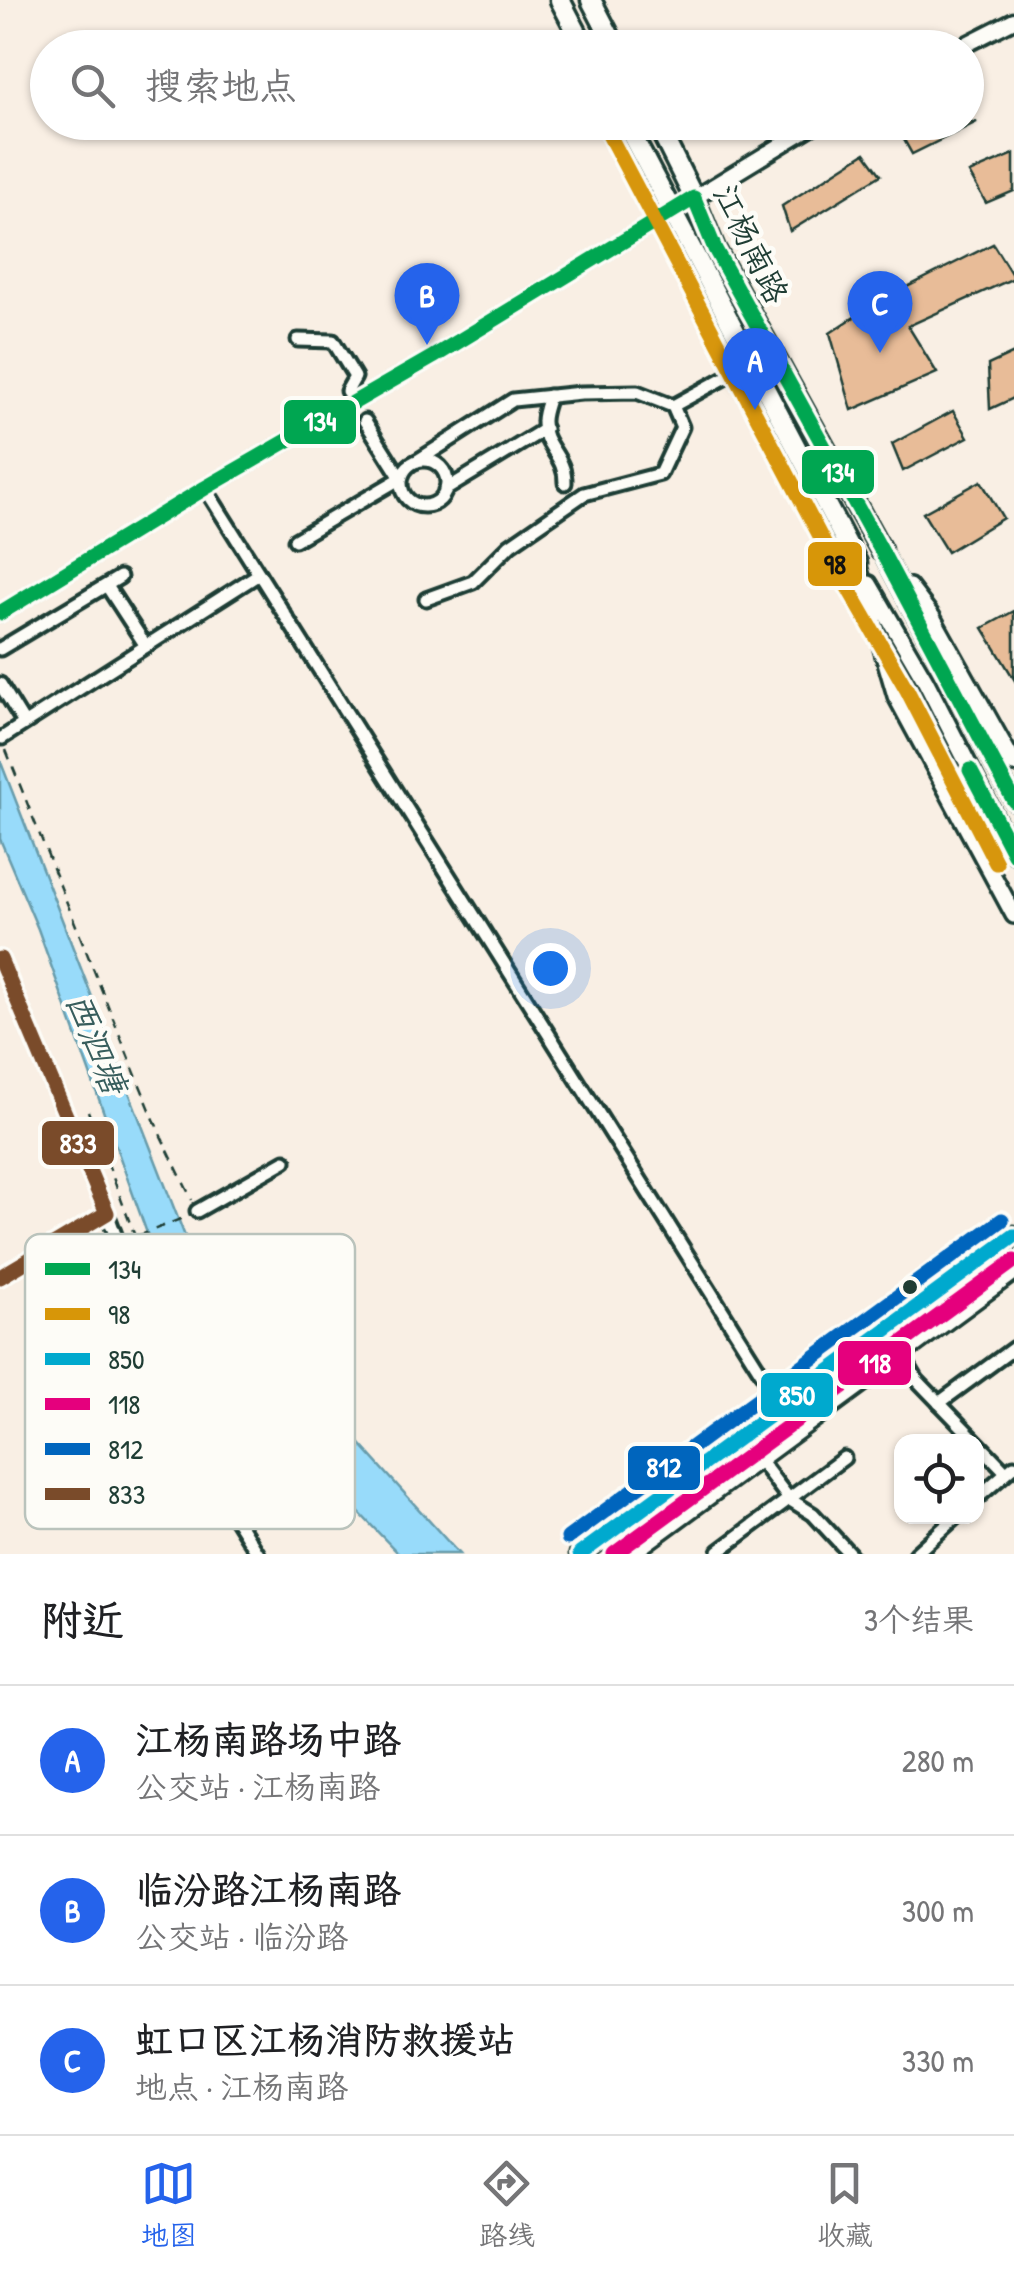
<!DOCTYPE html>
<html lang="zh">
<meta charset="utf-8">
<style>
:root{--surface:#fff;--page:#f6f6f6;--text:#202124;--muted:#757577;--line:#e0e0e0;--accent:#2563eb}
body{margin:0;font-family:"Patrick Hand","LXGW WenKai TC",sans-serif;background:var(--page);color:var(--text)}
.controls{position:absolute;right:30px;bottom:30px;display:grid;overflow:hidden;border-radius:20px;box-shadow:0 2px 8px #0004}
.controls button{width:90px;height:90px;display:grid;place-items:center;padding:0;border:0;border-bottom:2px solid var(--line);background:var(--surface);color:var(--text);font:50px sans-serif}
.you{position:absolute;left:550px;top:968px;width:35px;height:35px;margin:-25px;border:8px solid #fff;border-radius:50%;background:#1a73e8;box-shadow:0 0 0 15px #1a73e833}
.badge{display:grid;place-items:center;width:65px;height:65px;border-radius:50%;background:var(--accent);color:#fff;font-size:32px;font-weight:700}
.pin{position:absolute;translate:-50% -82px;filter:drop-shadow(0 2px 5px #0008)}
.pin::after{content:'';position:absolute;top:52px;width:35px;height:30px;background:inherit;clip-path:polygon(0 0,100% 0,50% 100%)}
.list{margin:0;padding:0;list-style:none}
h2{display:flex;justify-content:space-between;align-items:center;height:130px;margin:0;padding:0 40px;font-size:42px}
h2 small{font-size:32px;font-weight:400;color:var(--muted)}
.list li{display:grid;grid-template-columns:65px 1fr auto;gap:30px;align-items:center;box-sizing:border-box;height:150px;padding:0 40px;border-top:2px solid var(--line)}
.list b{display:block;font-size:38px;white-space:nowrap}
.list p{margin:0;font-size:32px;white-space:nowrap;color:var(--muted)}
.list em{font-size:32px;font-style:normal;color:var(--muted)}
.icon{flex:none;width:55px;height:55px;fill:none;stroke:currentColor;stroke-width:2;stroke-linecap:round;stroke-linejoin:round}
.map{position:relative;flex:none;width:1014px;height:1554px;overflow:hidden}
.search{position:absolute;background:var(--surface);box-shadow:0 2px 8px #0004;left:30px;right:30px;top:30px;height:110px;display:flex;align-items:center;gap:25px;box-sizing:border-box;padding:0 35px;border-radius:55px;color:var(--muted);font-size:38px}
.sheet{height:580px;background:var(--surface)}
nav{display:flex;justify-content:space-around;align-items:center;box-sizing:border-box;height:140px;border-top:2px solid var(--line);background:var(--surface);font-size:28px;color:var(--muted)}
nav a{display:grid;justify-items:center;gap:5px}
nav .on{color:var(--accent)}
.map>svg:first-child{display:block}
.water{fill:#98dbfa;stroke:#689cab;stroke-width:2.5}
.building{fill:#e8bc98;stroke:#1f3d34;stroke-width:2.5}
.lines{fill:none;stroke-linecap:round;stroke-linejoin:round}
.minor-casing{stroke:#1f3d34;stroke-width:19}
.tertiary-casing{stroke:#1f3d34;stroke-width:21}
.secondary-casing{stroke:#1f3d34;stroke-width:22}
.primary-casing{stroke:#1f3d34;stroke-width:25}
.path{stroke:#1f3d34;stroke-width:2.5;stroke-dasharray:10 8;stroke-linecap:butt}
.minor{stroke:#fdfcf7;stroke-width:11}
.tertiary{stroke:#fdfcf7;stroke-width:14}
.secondary{stroke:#fdfcf7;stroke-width:15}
.primary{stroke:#fdfcf7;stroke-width:18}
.bus-1-casing{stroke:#fdfcf7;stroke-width:22}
.bus-2-casing{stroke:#fdfcf7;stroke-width:22}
.bus-3-casing{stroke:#fdfcf7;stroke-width:22}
.bus-4-casing{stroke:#fdfcf7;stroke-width:22}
.bus-5-casing{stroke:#fdfcf7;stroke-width:22}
.bus-6-casing{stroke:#fdfcf7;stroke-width:22}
.bus-1{stroke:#00a651;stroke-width:15}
.bus-2{stroke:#d79608;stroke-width:15}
.bus-3{stroke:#00a9ce;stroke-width:15}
.bus-4{stroke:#e5007d;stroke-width:15}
.bus-5{stroke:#0065bd;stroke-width:15}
.bus-6{stroke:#7a4b2a;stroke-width:15}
.bus-dot{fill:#1f3d34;stroke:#fdfcf7;stroke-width:4}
.labels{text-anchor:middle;stroke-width:9;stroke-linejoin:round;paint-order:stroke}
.street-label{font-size:32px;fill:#1f3d34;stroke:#fdfcf7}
.water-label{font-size:35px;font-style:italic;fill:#375d5c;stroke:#fdfcf7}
.key{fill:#fdfcf7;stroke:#bac3bc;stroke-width:2.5}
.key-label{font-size:28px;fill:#1f3d34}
.line-badge{stroke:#fdfcf7;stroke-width:4}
.badge-label{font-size:28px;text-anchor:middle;font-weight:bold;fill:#fff}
.pale-badge-label{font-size:28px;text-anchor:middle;font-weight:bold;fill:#111}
</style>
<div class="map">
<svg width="1014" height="1554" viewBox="0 0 1014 1554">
<rect width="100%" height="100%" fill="#f9efe4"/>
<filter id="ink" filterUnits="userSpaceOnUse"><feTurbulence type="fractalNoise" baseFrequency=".01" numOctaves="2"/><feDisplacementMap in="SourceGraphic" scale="20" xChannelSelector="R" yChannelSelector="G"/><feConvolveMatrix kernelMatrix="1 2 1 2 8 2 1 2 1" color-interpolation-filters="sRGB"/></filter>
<g filter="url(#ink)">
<polygon class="water" points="0,760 200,1275 247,1318 459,1554 399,1554 181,1328 38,929 0,839"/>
<g class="building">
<polygon points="932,122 977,122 912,154 902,136"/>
<polygon points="865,153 881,175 790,231 782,206"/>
<polygon points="1014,154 1014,191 986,203 969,173"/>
<polygon points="993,244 1014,278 908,326 937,373 852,410 830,333 888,295 889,296"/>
<polygon points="1014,353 1014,398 990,409 988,365"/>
<polygon points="953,411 968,437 903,471 892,444"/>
<polygon points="981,481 1003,518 947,552 923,513"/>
<polygon points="1014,611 1014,679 983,628"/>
</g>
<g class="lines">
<g class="minor-casing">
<g id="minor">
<polyline points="298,340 333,341 355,377 347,391"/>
<path d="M549 396C547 403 543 413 543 421 542 446 566 456 565 483"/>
<polyline points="673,406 752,363"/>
<circle cx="424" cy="483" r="23"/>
<polyline points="417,461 513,400 581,393 637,392 673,406 682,427 660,474 584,494 510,545 473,582 426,599"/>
<polyline points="205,488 783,1407"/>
<polyline points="445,490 545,429"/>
<polyline points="295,540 401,478 365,421"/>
<polyline points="107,586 146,646"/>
<polyline points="0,649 120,577"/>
<polyline points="0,684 24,723"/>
<polyline points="2,738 259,574"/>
<polyline points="0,959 107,1213 197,1456 258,1554"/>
<polyline points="197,1211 285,1161"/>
<polyline points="0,1277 107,1213"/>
<polyline points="901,1353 917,1380 1006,1472"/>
<polyline points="939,1403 1014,1348"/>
<polyline points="758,1458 789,1499 813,1514 850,1554"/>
<polyline points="976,1499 1014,1466"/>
<polyline points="719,1551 844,1458"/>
<polyline points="915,1554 957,1516"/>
</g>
</g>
<g class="tertiary-casing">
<g id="tertiary">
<polyline points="959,48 1014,20"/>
<polyline points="0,613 205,488 433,357 819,122"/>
</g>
</g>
<g class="secondary-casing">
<g id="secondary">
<polyline points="881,550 1014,801"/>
<polyline points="857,563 896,696 1014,915"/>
<polyline points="869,584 925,680 1014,854"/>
<polyline points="909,587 932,617 1014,764"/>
</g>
</g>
<g class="primary-casing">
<g id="primary">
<polyline points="560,0 585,48"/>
<polyline points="591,0 616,48"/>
<polyline points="625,122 857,563"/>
<polyline points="656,122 694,198 715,249 881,550"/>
<polyline points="580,1554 1014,1236"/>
<polyline points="628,1554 1014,1270"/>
</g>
</g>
<g class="path">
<polyline points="6,750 128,1056 160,1134 192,1200"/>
<polyline points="88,1111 148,1271 175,1329 190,1349 299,1459 239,1503"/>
<polyline points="138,1236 183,1218"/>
</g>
<use href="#minor" class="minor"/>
<use href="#tertiary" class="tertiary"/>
<use href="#secondary" class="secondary"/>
<use href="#primary" class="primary"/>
<g class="bus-1-casing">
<g id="bus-1">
<polyline points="0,613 205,488 433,357 694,198 715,249 881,550 1014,801"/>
<polyline points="970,770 1014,854"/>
</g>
</g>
<g class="bus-2-casing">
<polyline id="bus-2" points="607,131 839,572 907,690 996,863"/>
</g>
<g class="bus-3-casing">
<polyline id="bus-3" points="580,1554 1014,1236"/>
</g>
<g class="bus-4-casing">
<polyline id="bus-4" points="614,1554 1014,1261"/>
</g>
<g class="bus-5-casing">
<polyline id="bus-5" points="568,1538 1002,1220"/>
</g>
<g class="bus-6-casing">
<polyline id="bus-6" points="0,959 107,1213 0,1277"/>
</g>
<use href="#bus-1" class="bus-1"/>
<use href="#bus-2" class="bus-2"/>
<use href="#bus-3" class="bus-3"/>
<use href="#bus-4" class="bus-4"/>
<use href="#bus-5" class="bus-5"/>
<use href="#bus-6" class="bus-6"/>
</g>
</g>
<circle class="bus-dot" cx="910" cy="1287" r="9"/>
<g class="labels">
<g class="street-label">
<text transform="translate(751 244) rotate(64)" y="11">江杨南路</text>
</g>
<g class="water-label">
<text transform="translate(96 1043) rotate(68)" y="12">西泗塘</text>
</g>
</g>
<rect x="25" y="1234" width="330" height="295" rx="15" class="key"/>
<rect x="45" y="1263" width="45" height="12" fill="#00a651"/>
<rect x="45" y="1308" width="45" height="12" fill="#d79608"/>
<rect x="45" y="1353" width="45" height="12" fill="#00a9ce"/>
<rect x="45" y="1398" width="45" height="12" fill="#e5007d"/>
<rect x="45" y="1443" width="45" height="12" fill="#0065bd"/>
<rect x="45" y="1488" width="45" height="12" fill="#7a4b2a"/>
<g class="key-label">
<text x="108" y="1279">134</text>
<text x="108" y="1324">98</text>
<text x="108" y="1369">850</text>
<text x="108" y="1414">118</text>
<text x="108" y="1459">812</text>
<text x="108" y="1504">833</text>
</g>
<g class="line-badge">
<rect x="282" y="398" width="76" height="48" rx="10" fill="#00a651"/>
<rect x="800" y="448" width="76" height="48" rx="10" fill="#00a651"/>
<rect x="806" y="540" width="58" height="48" rx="10" fill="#d79608"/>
<rect x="40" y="1119" width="76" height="48" rx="10" fill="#7a4b2a"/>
<rect x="836" y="1339" width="77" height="48" rx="10" fill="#e5007d"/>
<rect x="759" y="1371" width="76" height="48" rx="10" fill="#00a9ce"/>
<rect x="626" y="1444" width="76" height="48" rx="10" fill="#0065bd"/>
</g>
<g class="badge-label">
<text x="320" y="431">134</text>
<text x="838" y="482">134</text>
<text x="78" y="1153">833</text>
<text x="875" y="1373">118</text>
<text x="797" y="1405">850</text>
<text x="664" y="1477">812</text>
</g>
<g class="pale-badge-label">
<text x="835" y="574">98</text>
</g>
</svg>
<div class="controls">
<button><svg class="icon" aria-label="locate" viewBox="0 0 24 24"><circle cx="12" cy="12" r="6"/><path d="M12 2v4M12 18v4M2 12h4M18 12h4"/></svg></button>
</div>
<div class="you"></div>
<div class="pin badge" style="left:755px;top:410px">A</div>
<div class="pin badge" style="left:427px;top:345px">B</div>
<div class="pin badge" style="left:880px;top:353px">C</div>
<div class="search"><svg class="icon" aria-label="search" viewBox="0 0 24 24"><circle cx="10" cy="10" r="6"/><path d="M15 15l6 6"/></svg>搜索地点</div>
</div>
<section class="sheet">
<h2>附近<small>3个结果</small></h2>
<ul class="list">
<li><span class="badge">A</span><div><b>江杨南路场中路</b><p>公交站 · 江杨南路</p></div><em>280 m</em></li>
<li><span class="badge">B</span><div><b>临汾路江杨南路</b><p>公交站 · 临汾路</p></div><em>300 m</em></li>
<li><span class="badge">C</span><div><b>虹口区江杨消防救援站</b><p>地点 · 江杨南路</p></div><em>330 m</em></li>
</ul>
</section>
<nav>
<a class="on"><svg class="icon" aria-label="map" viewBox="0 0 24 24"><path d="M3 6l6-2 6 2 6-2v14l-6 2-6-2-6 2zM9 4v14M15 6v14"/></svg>地图</a>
<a><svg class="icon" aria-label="directions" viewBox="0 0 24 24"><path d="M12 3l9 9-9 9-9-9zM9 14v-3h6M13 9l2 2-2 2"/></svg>路线</a>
<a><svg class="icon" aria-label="saved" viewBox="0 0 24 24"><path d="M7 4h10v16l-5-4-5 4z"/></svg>收藏</a>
</nav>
